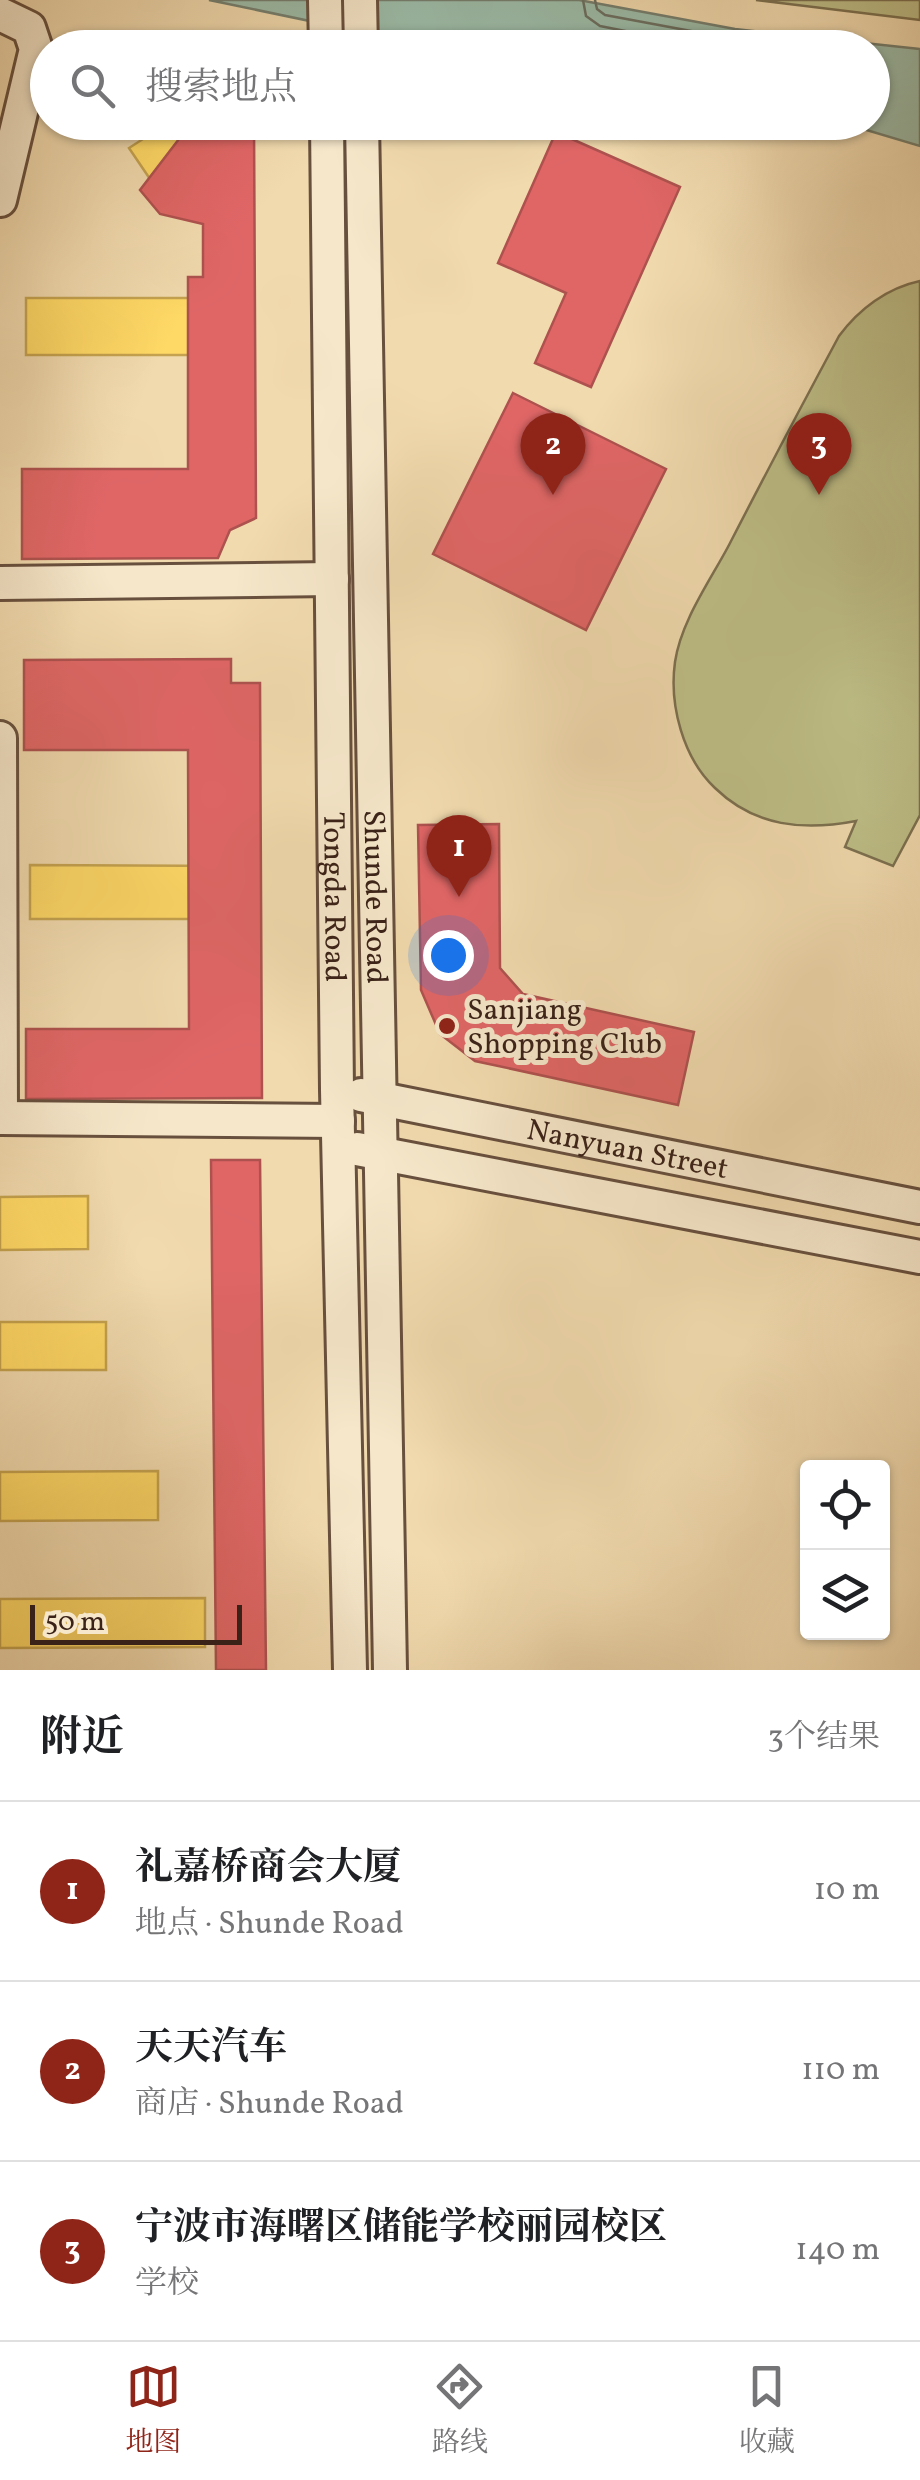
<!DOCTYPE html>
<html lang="zh">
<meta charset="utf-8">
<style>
:root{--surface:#fff;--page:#f6f6f6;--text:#202124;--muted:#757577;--line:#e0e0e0;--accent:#8f2418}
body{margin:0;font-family:Vollkorn,"Noto Serif SC",serif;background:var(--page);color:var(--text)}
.controls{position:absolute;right:30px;bottom:30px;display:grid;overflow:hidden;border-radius:10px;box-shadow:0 2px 8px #0004}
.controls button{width:90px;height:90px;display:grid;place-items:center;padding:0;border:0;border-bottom:2px solid var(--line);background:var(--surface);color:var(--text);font:50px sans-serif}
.scale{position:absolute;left:30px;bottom:25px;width:212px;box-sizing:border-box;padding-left:10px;border:5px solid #3a2218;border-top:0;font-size:28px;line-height:35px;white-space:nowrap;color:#3a2218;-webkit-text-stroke:8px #f6e7ca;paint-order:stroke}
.you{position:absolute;left:448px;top:955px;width:35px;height:35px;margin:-25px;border:8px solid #fff;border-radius:50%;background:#1a73e8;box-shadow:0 0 0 15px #1a73e833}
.badge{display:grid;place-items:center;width:65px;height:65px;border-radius:50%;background:var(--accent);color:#fff;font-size:32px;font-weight:700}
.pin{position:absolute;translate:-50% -82px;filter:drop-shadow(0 2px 5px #0008)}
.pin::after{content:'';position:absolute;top:52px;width:35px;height:30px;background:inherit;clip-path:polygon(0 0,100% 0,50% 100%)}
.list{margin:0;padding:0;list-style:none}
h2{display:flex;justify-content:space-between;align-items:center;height:130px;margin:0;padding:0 40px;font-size:42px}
h2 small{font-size:32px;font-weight:400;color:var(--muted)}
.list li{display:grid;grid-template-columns:65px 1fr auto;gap:30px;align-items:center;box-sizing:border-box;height:180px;padding:0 40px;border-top:2px solid var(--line)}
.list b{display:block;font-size:38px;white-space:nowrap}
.list p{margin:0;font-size:32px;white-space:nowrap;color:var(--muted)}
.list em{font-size:32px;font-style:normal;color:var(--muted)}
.icon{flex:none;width:55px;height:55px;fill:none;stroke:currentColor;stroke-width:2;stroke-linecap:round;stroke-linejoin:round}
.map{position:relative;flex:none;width:920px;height:1670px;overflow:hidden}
.search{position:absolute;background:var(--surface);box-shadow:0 2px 8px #0004;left:30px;right:30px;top:30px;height:110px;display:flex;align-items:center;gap:25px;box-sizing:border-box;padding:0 35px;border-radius:55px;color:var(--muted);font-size:38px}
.sheet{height:670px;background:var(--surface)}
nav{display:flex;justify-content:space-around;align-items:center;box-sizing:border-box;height:140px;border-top:2px solid var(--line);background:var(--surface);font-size:28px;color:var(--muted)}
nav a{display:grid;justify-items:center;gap:5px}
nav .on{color:var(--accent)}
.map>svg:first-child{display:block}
.green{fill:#bebe87;stroke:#7c7050;stroke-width:2.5}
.water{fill:#9bbba8;stroke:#747e6e;stroke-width:2.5}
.homes{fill:#ffd966;stroke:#c4a24f;stroke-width:2.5}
.shops{fill:#e06666;stroke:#ae524f;stroke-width:2.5}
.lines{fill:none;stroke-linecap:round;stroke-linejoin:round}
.shore{stroke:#6a6e60;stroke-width:2.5}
.minor-casing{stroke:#68503e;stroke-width:38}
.minor{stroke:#f6e7ca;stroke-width:32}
.poi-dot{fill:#8f2418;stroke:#f6e7ca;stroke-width:4}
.labels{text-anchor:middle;stroke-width:10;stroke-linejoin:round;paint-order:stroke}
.street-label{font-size:30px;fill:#3a2218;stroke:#f6e7ca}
.poi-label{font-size:30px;fill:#3a2218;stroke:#f6e7ca;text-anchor:start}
</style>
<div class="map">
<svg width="920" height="1670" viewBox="0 0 920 1670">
<rect width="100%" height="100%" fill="#f1daae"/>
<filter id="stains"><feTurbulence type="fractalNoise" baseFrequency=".002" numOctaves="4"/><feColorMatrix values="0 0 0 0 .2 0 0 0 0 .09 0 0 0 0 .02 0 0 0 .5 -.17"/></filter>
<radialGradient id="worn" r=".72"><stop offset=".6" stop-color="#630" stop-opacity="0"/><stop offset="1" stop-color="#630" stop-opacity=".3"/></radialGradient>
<g class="green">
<polygon points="756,0 920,0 920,20"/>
<path d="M920 281V815L893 866 845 847 856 821C804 831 755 827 715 788 683 758 669 705 675 662 681 621 710 581 729 545 765 475 802 405 839 336 859 309 887 288 920 281Z"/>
</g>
<polygon class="water" points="209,0 579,0 735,29 920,49 920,146 843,123 872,122 872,48 434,47"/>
<g class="homes">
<polygon points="81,122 203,122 197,126 210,146 152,182 129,148 143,139 140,135 81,134"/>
<rect x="26" y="298" width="204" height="57"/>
<polygon points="226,471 227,525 26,528 25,473"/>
<polygon points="30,693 230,694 230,743 29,742"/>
<polygon points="30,865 235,866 235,919 30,919"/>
<polygon points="30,1039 237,1039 237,1093 30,1092"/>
<polygon points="88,1196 88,1249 0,1250 0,1197"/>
<rect x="0" y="1322" width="106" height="48"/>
<polygon points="158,1471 158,1520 0,1521 0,1472"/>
<polygon points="205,1598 205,1647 0,1648 0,1599"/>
</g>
<g class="shops">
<polygon points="192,122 254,122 256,518 230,530 218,558 22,559 22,469 188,469 188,277 203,277 203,224 160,214 140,190"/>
<polygon points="556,132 680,187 591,387 535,363 566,293 498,263"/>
<polygon points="513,393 666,469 586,630 433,554"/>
<polygon points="231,659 231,683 260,683 262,1098 26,1099 26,1029 189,1029 188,750 24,750 24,660"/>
<polygon points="499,824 500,968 523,994 694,1032 678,1105 475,1061 440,1034 421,990 418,825"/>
<polygon points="211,1160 260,1160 266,1670 216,1670"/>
</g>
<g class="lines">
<g class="shore">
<polyline points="583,0 586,16 600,26 711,48"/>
<polyline points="595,0 597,9 605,15 734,39 811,48"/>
</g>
<g class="minor-casing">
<g id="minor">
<polyline points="325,0 326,48"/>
<polyline points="360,0 361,48"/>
<polyline points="0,14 29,28 36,49 0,200"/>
<path id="s1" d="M327 122 337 1090 350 1670"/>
<path id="s2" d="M362 122 390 1670"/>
<polyline points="0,583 332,579"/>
<polyline points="0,738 1,1118"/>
<path id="s3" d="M361 1095 920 1207"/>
<polyline points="0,1118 338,1121"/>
<polyline points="357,1149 920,1257"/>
</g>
</g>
<use href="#minor" class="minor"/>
</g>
<circle class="poi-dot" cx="447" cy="1026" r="10"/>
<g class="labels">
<g class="street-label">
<text dy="10" stroke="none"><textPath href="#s1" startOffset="775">Tongda Road</textPath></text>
<text dy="10" stroke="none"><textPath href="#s2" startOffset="775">Shunde Road</textPath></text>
<text dy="10" stroke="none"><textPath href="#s3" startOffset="272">Nanyuan Street</textPath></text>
</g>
<g class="poi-label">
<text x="467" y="1019">Sanjiang<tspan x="467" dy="34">Shopping Club</tspan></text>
</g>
</g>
<rect width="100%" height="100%" filter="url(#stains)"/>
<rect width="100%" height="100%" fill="url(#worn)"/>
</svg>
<div class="controls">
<button><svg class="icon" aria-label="locate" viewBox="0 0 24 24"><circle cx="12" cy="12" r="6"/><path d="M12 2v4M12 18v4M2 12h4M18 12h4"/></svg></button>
<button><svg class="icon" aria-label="layers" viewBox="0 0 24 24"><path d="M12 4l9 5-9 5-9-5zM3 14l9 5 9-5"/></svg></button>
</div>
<div class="scale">50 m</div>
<div class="you"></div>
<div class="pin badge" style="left:459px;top:897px">1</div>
<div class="pin badge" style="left:553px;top:495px">2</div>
<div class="pin badge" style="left:819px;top:495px">3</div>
<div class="search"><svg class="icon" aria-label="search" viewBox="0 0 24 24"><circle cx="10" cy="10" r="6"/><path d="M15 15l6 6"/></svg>搜索地点</div>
</div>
<section class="sheet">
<h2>附近<small>3个结果</small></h2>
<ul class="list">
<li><span class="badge">1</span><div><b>礼嘉桥商会大厦</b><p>地点 · Shunde Road</p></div><em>10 m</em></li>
<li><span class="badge">2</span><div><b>天天汽车</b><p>商店 · Shunde Road</p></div><em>110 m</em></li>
<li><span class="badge">3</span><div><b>宁波市海曙区储能学校丽园校区</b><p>学校</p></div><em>140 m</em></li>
</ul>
</section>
<nav>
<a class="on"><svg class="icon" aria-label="map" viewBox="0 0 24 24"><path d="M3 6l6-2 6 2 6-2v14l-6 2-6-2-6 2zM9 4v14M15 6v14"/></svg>地图</a>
<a><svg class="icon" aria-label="directions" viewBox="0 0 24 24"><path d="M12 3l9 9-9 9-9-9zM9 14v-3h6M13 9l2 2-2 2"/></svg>路线</a>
<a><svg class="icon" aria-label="saved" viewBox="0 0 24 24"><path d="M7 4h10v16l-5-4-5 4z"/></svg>收藏</a>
</nav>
